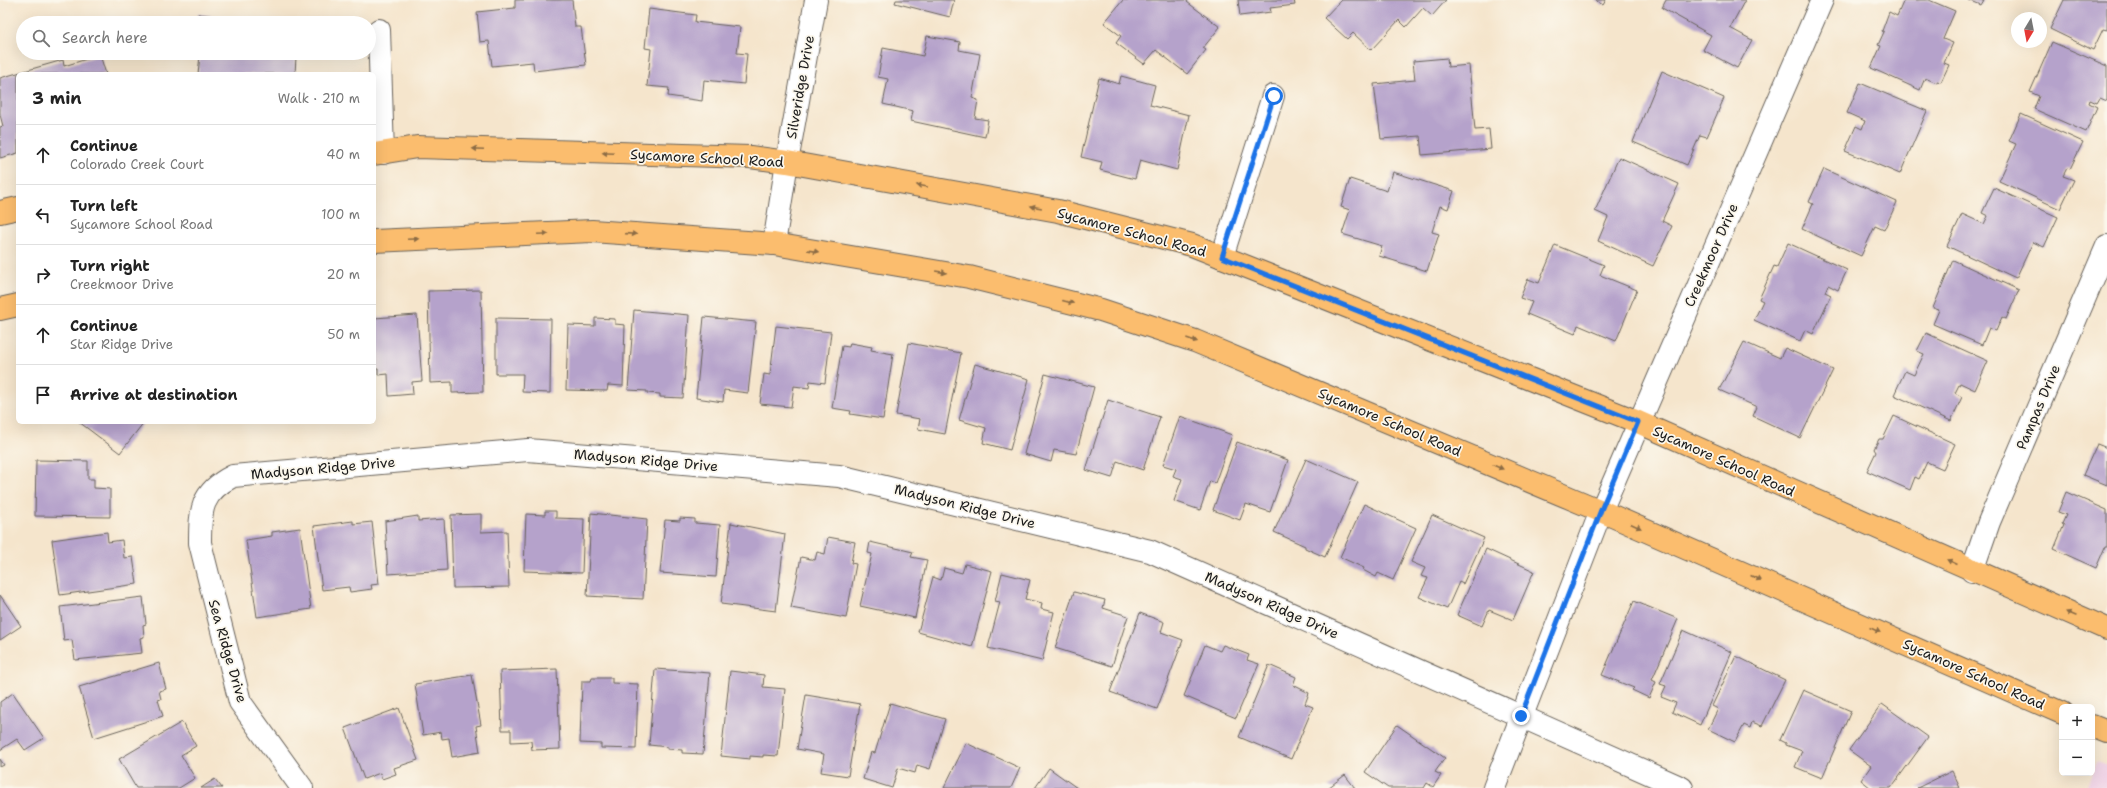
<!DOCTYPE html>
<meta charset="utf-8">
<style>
:root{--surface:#fff;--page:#f6f6f6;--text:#222;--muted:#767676;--line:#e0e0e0}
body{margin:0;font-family:"Shantell Sans",sans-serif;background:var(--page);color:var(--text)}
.controls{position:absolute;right:12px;bottom:12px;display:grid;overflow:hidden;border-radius:6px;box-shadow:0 4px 16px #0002}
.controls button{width:36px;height:36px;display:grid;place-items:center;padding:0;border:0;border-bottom:1px solid var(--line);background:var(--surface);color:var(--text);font:20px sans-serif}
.compass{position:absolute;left:2011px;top:12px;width:36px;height:36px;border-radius:50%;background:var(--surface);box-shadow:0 4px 16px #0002;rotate:190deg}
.stop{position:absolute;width:12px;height:12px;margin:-9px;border:3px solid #1a73e8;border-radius:50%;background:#fff}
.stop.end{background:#1a73e8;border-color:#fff;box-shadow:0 1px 4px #0008}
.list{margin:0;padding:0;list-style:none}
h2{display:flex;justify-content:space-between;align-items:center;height:52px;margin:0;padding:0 16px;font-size:17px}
h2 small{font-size:13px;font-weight:400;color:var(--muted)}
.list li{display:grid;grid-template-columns:26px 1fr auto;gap:12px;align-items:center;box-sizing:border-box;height:60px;padding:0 16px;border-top:1px solid var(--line)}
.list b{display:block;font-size:15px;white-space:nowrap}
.list p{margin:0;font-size:13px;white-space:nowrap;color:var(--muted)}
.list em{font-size:13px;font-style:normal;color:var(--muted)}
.icon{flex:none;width:22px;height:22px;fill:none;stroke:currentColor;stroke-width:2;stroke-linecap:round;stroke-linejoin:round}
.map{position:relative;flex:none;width:2107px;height:788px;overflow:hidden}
.search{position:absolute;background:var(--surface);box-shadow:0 4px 16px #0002;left:16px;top:16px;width:360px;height:44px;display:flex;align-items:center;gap:10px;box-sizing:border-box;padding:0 14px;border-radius:22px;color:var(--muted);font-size:15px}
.panel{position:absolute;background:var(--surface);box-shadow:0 4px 16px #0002;left:16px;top:72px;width:360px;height:352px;border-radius:6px}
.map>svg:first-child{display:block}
.built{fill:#efd0e6}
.building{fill:#b5a2cb}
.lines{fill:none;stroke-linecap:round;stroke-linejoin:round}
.minor-casing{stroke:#68625a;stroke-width:24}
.major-casing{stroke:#68625a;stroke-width:24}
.minor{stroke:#fff;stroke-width:22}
.major{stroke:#fbbd6e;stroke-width:22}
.oneway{fill:#8c6c45}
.route{stroke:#1a73e8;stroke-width:5}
.labels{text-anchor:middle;stroke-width:3.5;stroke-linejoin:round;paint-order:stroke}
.street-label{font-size:14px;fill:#1c1c1c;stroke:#fbf7ec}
</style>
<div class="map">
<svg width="2107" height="788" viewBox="0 0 2107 788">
<rect width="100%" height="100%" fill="#fbf7ec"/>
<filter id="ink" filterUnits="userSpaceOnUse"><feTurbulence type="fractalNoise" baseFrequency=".025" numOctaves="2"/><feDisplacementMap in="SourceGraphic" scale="8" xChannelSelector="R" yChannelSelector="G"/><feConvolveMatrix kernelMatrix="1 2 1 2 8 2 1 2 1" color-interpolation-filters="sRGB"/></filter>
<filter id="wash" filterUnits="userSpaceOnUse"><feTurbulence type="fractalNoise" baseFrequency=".012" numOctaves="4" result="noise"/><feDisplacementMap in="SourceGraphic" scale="16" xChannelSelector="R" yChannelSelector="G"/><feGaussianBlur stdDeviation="0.9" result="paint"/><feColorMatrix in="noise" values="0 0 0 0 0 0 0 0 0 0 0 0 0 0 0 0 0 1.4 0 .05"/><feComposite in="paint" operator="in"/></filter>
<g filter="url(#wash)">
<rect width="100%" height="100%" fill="#f5e5cc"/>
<polygon class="built" points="2097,761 2107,765 2107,788 2086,788"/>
<g id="blocks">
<g class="building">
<polygon points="515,0 572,0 575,27 581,27 586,65 534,71 533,62 492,66 489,41 480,42 477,12 515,8"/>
<polygon points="896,0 954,0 950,17 895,3"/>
<polygon points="1123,0 1188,0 1187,2 1220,27 1203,48 1206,50 1187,74 1156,50 1144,64 1116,43 1121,36 1104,23"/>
<polygon points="1238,0 1294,0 1295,5 1270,8 1271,12 1240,16"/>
<polygon points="1341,0 1446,0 1432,16 1423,8 1406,27 1399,20 1371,50 1353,33 1347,39 1324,18"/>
<polygon points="1595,0 1606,0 1603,5"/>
<polygon points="1666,0 1745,0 1730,28 1752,40 1737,68 1703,50 1711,35 1662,8"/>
<polygon points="1904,0 1929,0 1955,11 1943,39 1953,43 1944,63 1949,65 1941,82 1937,81 1937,83 1925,78 1920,90 1871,68 1881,46 1878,45 1884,32 1882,31 1889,12 1897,16"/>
<polygon points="1969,0 1984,0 1981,5"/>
<polygon points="2064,0 2107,0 2107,30 2103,29 2093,50 2050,29"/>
<polygon points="649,9 696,15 695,22 740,27 737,53 747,54 744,84 704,80 702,101 668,96 669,88 647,86 651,49 645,48"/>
<polygon points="198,14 248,20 248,23 197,23"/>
<polygon points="927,36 960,42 959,50 980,54 972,98 978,100 975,118 988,120 985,137 911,121 913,111 883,104 888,79 878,77 883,48 923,56"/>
<polygon points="2052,42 2107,66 2107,101 2100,98 2097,103 2090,100 2089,103 2097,107 2086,132 2034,109 2039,96 2030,92"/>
<polygon points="195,53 286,53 285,56 296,57 295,74 198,74 200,55"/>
<polygon points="100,55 106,74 18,74 18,153 0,158 0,127 3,126 0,115 0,78 63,60 64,66"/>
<polygon points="1447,58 1448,67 1469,65 1475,130 1489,129 1491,149 1422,155 1420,136 1381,139 1374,84 1415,80 1413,61"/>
<polygon points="1662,71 1724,98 1707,137 1700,135 1687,165 1633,142"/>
<polygon points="1121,76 1155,85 1150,105 1189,115 1177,170 1140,160 1135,179 1100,170 1102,162 1081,157 1099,78 1119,84"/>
<polygon points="1860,83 1927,111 1900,174 1845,151 1856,126 1862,129 1865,121 1847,113"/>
<polygon points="2021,114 2083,142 2070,169 2067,168 2063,176 2074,180 2060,209 1999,181 2016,144 2009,141"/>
<polygon points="1619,157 1679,184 1662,221 1672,226 1653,266 1598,241 1608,217 1595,211"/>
<polygon points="1824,169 1897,202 1884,230 1875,226 1861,256 1802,229 1813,204 1809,202"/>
<polygon points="1393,172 1454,191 1448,209 1440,206 1432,232 1439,234 1427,271 1379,256 1382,246 1342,234 1350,210 1341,207 1350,179 1387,191"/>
<polygon points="1994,188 2058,217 2044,247 2033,242 2016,278 1947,246 1962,214 1984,224 1988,216 1982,213"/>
<polygon points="1788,243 1847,270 1838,290 1828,285 1825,292 1831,295 1813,334 1805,330 1800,341 1754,320 1763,301 1759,299 1774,266 1777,267"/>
<polygon points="1555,245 1604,265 1600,275 1637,290 1616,341 1578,325 1575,334 1527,314 1532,302 1520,298 1528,279 1539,283"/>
<polygon points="1953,260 2019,290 2006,319 2002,317 1996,331 1989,328 1982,345 1933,324 1939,310 1933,308"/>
<polygon points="481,290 483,392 452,393 452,382 430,383 428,291"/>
<polygon points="634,310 689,315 683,398 660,397 660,394 647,393 647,391 628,390"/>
<polygon points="417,315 422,381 412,382 413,394 389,396 388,374 378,375 378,369 374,369 374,318"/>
<polygon points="704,317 756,322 748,393 724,390 723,402 696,398"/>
<polygon points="496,318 551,319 550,393 522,392 523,374 496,374"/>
<polygon points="595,318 615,319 615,324 625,325 623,386 608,385 607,391 566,390 568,325 595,326"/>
<polygon points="776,326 831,332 825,383 810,381 809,388 794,386 791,407 760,404 764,374 770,375"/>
<polygon points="1926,333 1988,361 1975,390 1960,383 1955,393 1962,397 1951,421 1894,395 1905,371 1914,375 1924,354 1917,351"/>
<polygon points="1744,342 1780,358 1785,348 1833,370 1800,438 1753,416 1757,407 1719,390"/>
<polygon points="850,343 872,347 871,350 893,354 883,419 850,414 851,411 832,408 842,346 849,347"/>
<polygon points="909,343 961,353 945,434 918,429 920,419 896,415"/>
<polygon points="975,364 1029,379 1010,450 983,443 986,428 959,420"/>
<polygon points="1045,374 1094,387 1076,454 1054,450 1051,462 1024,454"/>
<polygon points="1108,400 1160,417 1143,470 1117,461 1112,478 1086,470"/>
<polygon points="1180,416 1232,435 1215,483 1210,481 1200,510 1174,501 1182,479 1173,476 1176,469 1163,465"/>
<polygon points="1894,416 1955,444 1943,469 1927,462 1919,479 1915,477 1910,490 1867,471 1876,452 1874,449 1879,439 1883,439"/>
<polygon points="79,422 144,422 120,453"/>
<polygon points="1237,442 1288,460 1270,512 1246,504 1240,520 1213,510"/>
<polygon points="2097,444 2107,448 2107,485 2083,475"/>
<polygon points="1306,459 1358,482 1325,557 1305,548 1305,546 1274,532"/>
<polygon points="36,460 88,461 88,479 94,479 94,488 110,489 110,517 35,516"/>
<polygon points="2066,492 2107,510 2107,547 2105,547 2096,568 2054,549 2064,525 2062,524 2066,515 2058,512"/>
<polygon points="1364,504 1416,528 1393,580 1378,573 1376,577 1363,570 1364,568 1340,557"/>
<polygon points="545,511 556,511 556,518 584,519 582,573 524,571 526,514 545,515"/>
<polygon points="591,513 647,519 643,599 587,596"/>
<polygon points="481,514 481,532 507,531 509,587 453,588 451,515"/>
<polygon points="1432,515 1484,538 1463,584 1459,582 1447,609 1419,597 1428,578 1421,576 1425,568 1411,562"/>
<polygon points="418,516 418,521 444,519 447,570 388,574 385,521"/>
<polygon points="680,518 695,519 695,523 720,525 716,577 660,573 665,520 680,521"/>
<polygon points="353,521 353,524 372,522 379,584 371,585 372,589 350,592 349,587 322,590 314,526"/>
<polygon points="731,523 785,534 776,611 721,604"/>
<polygon points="300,528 311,609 257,617 246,540 272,536 272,532"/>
<polygon points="107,532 108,542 122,540 124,558 133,557 137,584 60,595 52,540"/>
<polygon points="828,537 855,542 851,563 856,564 846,618 791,608 801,557 815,560 817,552 825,554"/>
<polygon points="870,542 913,552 911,557 927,560 915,618 860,606 872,554 868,553"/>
<polygon points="1486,549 1534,571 1513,620 1489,610 1482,626 1457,615"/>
<polygon points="965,564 992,571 972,647 918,632 933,577 941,580 944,568 962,573"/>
<polygon points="1002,573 1030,580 1025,599 1042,603 1041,609 1054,612 1042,661 988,648 1000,602 995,601"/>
<polygon points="1074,592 1105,600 1103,608 1128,616 1112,666 1055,648"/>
<polygon points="0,595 21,626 0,640"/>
<polygon points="143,597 146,624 143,625 144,637 140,638 142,653 75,660 72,640 64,641 60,607"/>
<polygon points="1634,601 1678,619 1652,680 1656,682 1649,698 1632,690 1634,688 1602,675"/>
<polygon points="1140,613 1164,622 1161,632 1183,640 1157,709 1110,692"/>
<polygon points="1683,630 1732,652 1700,725 1672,712 1676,703 1661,697 1666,686 1660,684"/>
<polygon points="1205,645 1220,651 1223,645 1249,655 1247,660 1259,664 1236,718 1184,696"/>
<polygon points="1736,656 1785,680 1762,726 1752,722 1750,728 1744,725 1735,742 1708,729 1718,709 1712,706"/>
<polygon points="159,663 166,689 159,691 161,699 158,700 163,716 94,738 79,687"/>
<polygon points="1269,665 1296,677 1293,685 1309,693 1305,704 1313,707 1291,759 1239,737"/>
<polygon points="557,669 560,749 532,750 531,741 511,742 511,730 502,730 500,671"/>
<polygon points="655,669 710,673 703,754 682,753 682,750 668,749 668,747 649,745"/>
<polygon points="730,671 764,675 763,687 785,689 778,756 763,755 763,757 750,756 750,759 721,756"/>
<polygon points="472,675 481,725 476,726 480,752 452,757 449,738 442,739 441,732 423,735 415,684"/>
<polygon points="592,678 612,678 612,683 638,684 636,749 601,748 601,744 580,743 582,681 591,681"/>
<polygon points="1803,690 1851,711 1822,778 1795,767 1802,751 1786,745 1786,743 1780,740"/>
<polygon points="13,693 44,738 25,750 17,739 0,750 0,702"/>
<polygon points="806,695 860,704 848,776 821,772 824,754 797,749"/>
<polygon points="890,703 945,719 930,769 917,765 915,773 898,768 892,788 863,779 871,752 875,753"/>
<polygon points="1882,704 1928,737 1891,788 1871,788 1861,780 1871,766 1849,750"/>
<polygon points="399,708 418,760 394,768 396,774 382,779 380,773 364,779 345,728"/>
<polygon points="182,722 196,746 181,755 195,778 179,788 136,788 119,759"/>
<polygon points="1397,725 1445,758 1435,772 1441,775 1433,787 1427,783 1424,788 1388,788 1365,772"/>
<polygon points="966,743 1020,768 1011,788 944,788"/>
<polygon points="0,759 4,765 0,767"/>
<polygon points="1049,768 1077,788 1035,788"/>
<polygon points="1952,771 1960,788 1917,788"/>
<polygon points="1345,775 1355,788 1328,788"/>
<polygon points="215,779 222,788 201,788"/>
</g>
</g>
</g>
<g filter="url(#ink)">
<use href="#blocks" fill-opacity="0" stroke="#68625a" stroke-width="1"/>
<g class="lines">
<g class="minor-casing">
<g id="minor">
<polyline points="379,30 383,153"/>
<polyline points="774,244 787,162 816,0"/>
<polyline points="1222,257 1273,96"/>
<polyline points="1972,571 1989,522 2107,246"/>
<path d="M302 788 240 702 200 543C200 510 201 492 233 476L528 450 839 476 1150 551 1682 788"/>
<polyline points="1494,788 1601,511 1822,0"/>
</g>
</g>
<g class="major-casing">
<g id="major">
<polyline points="374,154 417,147 750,157 787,162 1058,211 1192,245 1638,422 2107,629"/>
<polyline points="0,212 18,208"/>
<polyline points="374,241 592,231 774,244 969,277 1101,310 1195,341 1601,511 2062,713"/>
<polyline points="0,309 18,305"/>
<polyline points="2092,726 2107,732"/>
</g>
</g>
<use href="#minor" class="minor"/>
<use href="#major" class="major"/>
</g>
<defs><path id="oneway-solid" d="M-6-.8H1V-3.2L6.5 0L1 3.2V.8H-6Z"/></defs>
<g class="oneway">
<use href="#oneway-solid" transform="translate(478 149) rotate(-178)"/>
<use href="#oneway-solid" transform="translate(608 153) rotate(-178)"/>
<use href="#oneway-solid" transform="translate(922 186) rotate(-170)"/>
<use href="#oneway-solid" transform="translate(1036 207) rotate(-170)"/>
<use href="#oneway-solid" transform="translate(543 234) rotate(-3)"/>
<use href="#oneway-solid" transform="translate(631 234) rotate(4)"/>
<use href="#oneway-solid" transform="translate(413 239) rotate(-3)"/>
<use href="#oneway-solid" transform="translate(813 251) rotate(9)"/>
<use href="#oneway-solid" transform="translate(941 272) rotate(9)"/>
<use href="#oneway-solid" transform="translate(1068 302) rotate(14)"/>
<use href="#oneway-solid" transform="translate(1192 340) rotate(19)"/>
<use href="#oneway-solid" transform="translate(1498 467) rotate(23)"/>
<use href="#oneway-solid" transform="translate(1636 526) rotate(24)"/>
<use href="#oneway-solid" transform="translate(1952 562) rotate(-156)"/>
<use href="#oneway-solid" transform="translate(1756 578) rotate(24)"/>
<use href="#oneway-solid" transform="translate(2071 614) rotate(-157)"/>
<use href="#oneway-solid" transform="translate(1875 630) rotate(24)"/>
</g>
</g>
<g class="lines" filter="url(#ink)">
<polyline class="route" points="1274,96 1222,257 1638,422 1601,510 1521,716"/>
</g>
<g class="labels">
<g class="street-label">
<text transform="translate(800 87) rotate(-80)" y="5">Silveridge Drive</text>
<text transform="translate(707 158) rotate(3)" y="5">Sycamore School Road</text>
<text transform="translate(1132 232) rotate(15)" y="5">Sycamore School Road</text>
<text transform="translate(1711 255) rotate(-66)" y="5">Creekmoor Drive</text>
<text transform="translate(2038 407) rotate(-67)" y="5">Pampas Drive</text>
<text transform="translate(1390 422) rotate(23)" y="5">Sycamore School Road</text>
<text transform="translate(646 460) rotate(5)" y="5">Madyson Ridge Drive</text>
<text transform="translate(1724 461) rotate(24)" y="5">Sycamore School Road</text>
<text transform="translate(323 468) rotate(-5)" y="5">Madyson Ridge Drive</text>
<text transform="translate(965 506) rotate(14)" y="5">Madyson Ridge Drive</text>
<text transform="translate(1272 605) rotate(24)" y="5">Madyson Ridge Drive</text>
<text transform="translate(228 651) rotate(74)" y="5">Sea Ridge Drive</text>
<text transform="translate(1974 674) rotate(24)" y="5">Sycamore School Road</text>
</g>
</g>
</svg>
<div class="controls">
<button>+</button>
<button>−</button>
</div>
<svg class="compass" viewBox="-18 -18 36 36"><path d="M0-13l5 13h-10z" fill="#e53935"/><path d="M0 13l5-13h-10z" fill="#767676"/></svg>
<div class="stop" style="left:1274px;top:96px"></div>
<div class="stop end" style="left:1521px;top:716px"></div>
<div class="search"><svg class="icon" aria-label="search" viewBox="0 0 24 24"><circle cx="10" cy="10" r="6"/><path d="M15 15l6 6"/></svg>Search here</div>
<section class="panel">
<h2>3 min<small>Walk · 210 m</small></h2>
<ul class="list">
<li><svg class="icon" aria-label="ahead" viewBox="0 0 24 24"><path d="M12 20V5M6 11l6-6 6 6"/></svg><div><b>Continue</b><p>Colorado Creek Court</p></div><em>40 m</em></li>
<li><svg class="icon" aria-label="left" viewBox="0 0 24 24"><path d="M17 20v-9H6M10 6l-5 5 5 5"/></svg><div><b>Turn left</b><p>Sycamore School Road</p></div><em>100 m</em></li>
<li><svg class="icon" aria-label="right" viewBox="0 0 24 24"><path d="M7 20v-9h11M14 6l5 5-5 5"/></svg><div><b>Turn right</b><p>Creekmoor Drive</p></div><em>20 m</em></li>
<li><svg class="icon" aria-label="ahead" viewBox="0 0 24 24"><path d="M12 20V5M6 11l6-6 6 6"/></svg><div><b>Continue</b><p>Star Ridge Drive</p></div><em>50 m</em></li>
<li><svg class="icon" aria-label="arrive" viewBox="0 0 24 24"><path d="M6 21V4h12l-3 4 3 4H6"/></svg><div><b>Arrive at destination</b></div></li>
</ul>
</section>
</div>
